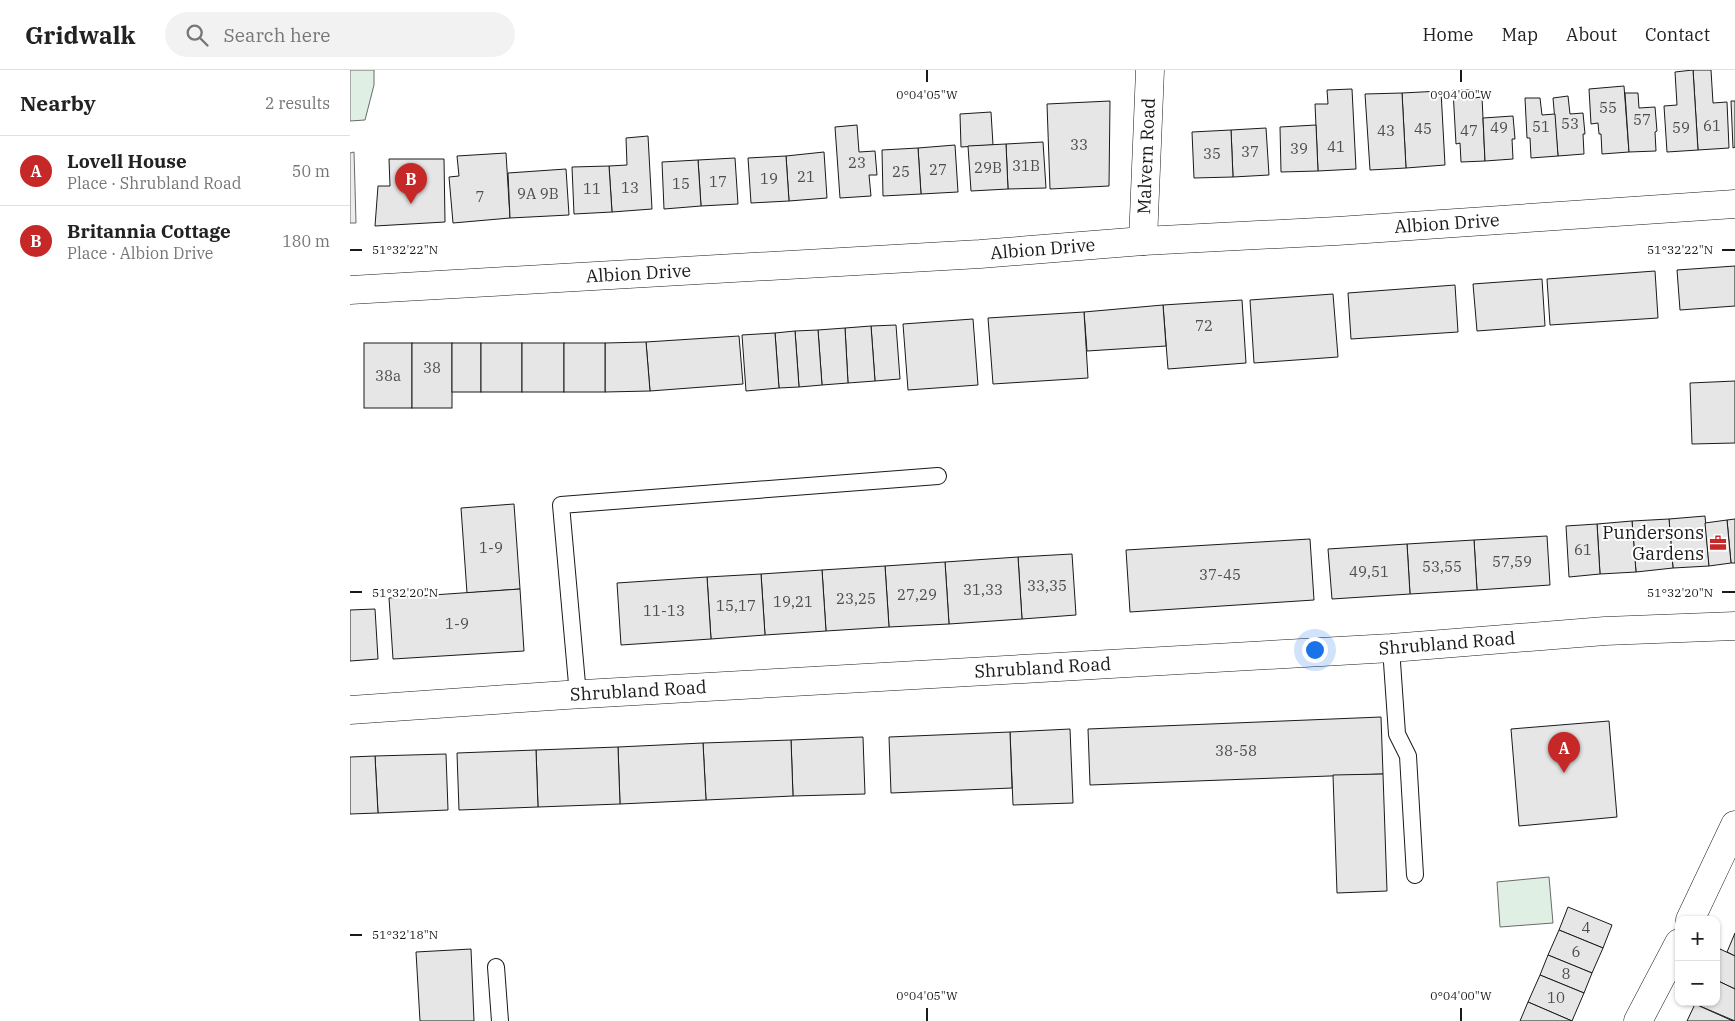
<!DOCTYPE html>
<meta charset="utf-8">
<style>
:root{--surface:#fff;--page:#f2f2f2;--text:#222;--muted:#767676;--line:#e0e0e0;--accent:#c62828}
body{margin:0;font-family:"IBM Plex Serif",serif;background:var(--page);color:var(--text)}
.controls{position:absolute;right:15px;bottom:15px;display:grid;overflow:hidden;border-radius:10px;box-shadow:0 1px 4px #0004}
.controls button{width:45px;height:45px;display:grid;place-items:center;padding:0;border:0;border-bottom:1px solid var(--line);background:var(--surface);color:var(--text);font:25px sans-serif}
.you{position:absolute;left:964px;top:579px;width:18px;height:18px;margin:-12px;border:4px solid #fff;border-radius:50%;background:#1a73e8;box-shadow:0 0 0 8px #1a73e833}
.badge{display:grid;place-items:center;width:32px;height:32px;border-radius:50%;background:var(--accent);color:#fff;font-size:16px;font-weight:700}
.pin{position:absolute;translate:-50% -41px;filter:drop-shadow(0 1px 2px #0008)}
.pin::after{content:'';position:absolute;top:26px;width:18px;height:15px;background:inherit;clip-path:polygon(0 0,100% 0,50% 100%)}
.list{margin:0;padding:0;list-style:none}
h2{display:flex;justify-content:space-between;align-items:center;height:65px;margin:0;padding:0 20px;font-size:21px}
h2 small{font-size:16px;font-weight:400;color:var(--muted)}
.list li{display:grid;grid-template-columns:32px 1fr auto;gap:15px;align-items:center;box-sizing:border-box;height:70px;padding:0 20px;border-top:1px solid var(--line)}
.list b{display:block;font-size:19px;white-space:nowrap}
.list p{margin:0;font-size:16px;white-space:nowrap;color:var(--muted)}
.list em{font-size:16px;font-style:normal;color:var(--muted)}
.icon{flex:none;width:28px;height:28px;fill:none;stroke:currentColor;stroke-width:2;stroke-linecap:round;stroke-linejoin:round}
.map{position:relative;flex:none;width:1385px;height:951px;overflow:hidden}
header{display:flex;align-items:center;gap:30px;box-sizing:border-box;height:70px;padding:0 25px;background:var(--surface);border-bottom:1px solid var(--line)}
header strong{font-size:24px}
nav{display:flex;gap:28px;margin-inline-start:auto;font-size:18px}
.search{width:350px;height:45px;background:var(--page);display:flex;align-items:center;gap:12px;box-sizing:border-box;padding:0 18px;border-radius:28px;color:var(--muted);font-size:19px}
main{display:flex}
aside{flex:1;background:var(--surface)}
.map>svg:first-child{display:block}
.green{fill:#e0efe3;stroke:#6a6a6a}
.parking{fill:#ededed;stroke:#6a6a6a}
.building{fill:#e6e6e6;stroke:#1a1a1a}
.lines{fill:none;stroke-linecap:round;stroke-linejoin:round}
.service-casing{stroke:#1a1a1a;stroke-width:18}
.minor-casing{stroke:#1a1a1a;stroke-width:29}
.tertiary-casing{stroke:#1a1a1a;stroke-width:29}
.service{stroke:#fff;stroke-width:16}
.minor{stroke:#fff;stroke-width:28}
.tertiary{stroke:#fff;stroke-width:28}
.ticks{fill:none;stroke:#1a1a1a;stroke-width:2}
.labels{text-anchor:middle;stroke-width:4;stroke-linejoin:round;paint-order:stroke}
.number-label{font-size:15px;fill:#4d4d4d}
.street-label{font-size:18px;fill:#1a1a1a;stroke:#fff}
.poi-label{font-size:18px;fill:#1a1a1a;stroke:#fff;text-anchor:end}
.ticks-label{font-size:12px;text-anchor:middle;fill:#1a1a1a;stroke:#fff;stroke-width:4;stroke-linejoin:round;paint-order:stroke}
</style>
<header>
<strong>Gridwalk</strong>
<div class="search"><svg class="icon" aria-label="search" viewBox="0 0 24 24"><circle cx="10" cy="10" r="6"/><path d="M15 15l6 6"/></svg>Search here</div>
<nav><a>Home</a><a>Map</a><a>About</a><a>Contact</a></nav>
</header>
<main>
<aside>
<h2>Nearby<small>2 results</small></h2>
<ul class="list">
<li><span class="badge">A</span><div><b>Lovell House</b><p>Place · Shrubland Road</p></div><em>50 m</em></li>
<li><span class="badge">B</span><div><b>Britannia Cottage</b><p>Place · Albion Drive</p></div><em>180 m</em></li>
</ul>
</aside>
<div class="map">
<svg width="1385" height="951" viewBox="0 0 1385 951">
<rect width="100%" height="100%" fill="#fff"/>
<g class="green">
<polygon points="0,0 24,0 24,15 15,50 0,51"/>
<polygon points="1199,807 1203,853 1150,857 1147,812"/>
</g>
<polygon class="parking" points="4,82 6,153 0,153 0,83"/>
<g class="building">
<polygon points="1343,0 1361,0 1363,33 1377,32 1379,78 1348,80"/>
<polygon points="1343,0 1348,80 1317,82 1314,36 1327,35 1325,2"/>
<polygon points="1274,16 1279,82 1252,84 1251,64 1249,64 1248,53 1241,54 1239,19"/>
<polygon points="1002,19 1006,99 968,101 965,34 978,34 977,20"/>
<polygon points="1103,20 1123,20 1124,28 1132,27 1135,91 1111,92 1110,73 1106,74"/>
<polygon points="1091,21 1095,95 1056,98 1052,23"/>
<polygon points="1052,23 1056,98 1020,100 1015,24"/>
<polygon points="1275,23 1288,23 1289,38 1305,37 1307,61 1305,62 1306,81 1279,82"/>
<polygon points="1218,26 1220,44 1233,43 1235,64 1233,64 1234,84 1208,86 1203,28"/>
<polygon points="1175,28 1190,28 1192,45 1205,44 1208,86 1181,88 1180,68 1177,68"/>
<polygon points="760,31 759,116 700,119 697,34"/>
<polygon points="1381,31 1385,31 1385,77 1383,78"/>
<polygon points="641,42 643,75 611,77 610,44"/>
<polygon points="1163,46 1165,69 1162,69 1163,89 1135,91 1133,48"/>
<polygon points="507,55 509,82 525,81 527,105 519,105 521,126 490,128 485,57"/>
<polygon points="966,55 968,101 931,102 930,57"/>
<polygon points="916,58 919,105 883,107 881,60"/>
<polygon points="881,60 883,107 844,108 842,62"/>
<polygon points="298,66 302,139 262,142 259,96 277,95 276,68"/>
<polygon points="693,72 696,118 658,119 656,74"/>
<polygon points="656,74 658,119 621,121 618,76"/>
<polygon points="605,75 608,122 571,124 568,78"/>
<polygon points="568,78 571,124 533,126 532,80"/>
<polygon points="474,82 477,128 439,131 436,86"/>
<polygon points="156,83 160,148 103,153 99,107 109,106 107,86"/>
<polygon points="436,86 439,131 401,133 398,88"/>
<polygon points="385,88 388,134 351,136 348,90"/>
<polygon points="39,89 94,89 95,152 25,156 28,116 40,116"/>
<polygon points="348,90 351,136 314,139 312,92"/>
<polygon points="259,96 262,142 224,144 222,97"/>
<polygon points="216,99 219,145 160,148 158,103"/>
<polygon points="1385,196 1385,236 1330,240 1327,200"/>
<polygon points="1305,201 1308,248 1200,255 1197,209"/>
<polygon points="1192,209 1195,256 1127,261 1123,214"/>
<polygon points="1105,215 1108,262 1001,269 998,223"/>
<polygon points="983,224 988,287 904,293 900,230"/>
<polygon points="892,230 896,293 818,299 813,235"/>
<polygon points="813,235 816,276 737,281 734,242"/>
<polygon points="734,242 738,308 643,314 638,248"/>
<polygon points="623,249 628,315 558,320 553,254"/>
<polygon points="546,255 550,309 525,311 521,256"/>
<polygon points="521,256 525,311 498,313 495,258"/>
<polygon points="495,258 498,313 472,315 468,260"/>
<polygon points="468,260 472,315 449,317 445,261"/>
<polygon points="445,261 449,317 429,318 425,263"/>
<polygon points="425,263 429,318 396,321 392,265"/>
<polygon points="389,266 393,314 300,321 296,272"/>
<polygon points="296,272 300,321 255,322 255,273"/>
<rect x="14" y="273" width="48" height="65"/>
<rect x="62" y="273" width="40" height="65"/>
<rect x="102" y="273" width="29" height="49"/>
<rect x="131" y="273" width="41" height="49"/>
<rect x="172" y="273" width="42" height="49"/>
<rect x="214" y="273" width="41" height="49"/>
<polygon points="1385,311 1385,373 1342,374 1340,313"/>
<polygon points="164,434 170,519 117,523 111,438"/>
<polygon points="1355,446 1359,496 1323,498 1319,449"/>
<polygon points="1319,449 1323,498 1286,502 1282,451"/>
<polygon points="1385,449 1385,493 1381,493 1377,450"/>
<polygon points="1377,450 1381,493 1359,496 1355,453"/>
<polygon points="1282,451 1286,502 1250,504 1247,454"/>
<polygon points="1247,454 1250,504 1219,507 1216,456"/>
<polygon points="1197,466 1200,515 1127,520 1124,470"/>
<polygon points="960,469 964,530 780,542 776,480"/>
<polygon points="1124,470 1127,520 1060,524 1057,474"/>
<polygon points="1057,474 1060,524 982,529 978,479"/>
<polygon points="722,484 726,545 672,549 668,487"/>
<polygon points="668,487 672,549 599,554 595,492"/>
<polygon points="595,492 599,554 539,557 535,496"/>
<polygon points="535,496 539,557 476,561 472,500"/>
<polygon points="472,500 476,561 415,565 411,504"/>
<polygon points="411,504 415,565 361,569 357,507"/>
<polygon points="357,507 361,569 271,575 267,513"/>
<polygon points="170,519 174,581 43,589 39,528"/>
<polygon points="25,539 28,589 0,591 0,540"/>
<polygon points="1031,647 1033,704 740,715 738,659"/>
<polygon points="1259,651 1267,747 1169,756 1161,659"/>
<polygon points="720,659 723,733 663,735 660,662"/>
<polygon points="660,662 662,718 541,723 539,667"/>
<polygon points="513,667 515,724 443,726 441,670"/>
<polygon points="441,670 443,726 356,730 353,673"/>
<polygon points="353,673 356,730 270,734 268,677"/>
<polygon points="268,677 270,734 188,737 186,680"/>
<polygon points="186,680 188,737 109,740 107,683"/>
<polygon points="96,684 98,740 28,743 25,686"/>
<polygon points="25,686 28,743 0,744 0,687"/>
<polygon points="1033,704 1037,821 987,823 983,705"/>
<polygon points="1218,837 1262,855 1253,878 1209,860"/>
<polygon points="1209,860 1253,878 1242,903 1198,885"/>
<polygon points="1385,863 1385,886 1377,882"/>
<polygon points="121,879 124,951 70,951 66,882"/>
<polygon points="1370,879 1385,886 1385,919 1366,910 1366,888"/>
<polygon points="1198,885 1242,903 1234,923 1190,905"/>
<polygon points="1190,905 1234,923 1222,951 1178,932"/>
<polygon points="1366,910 1385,919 1385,951 1345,934 1346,932 1366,932"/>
<polygon points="1178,932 1222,951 1170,951"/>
<polygon points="1345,934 1383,951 1337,951"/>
</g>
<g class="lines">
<g class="service-casing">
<g id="service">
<polyline points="1041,578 1047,664 1058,686 1065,805"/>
<polyline points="228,625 211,435 588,406"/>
<polyline points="146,897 150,951"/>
</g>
</g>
<g class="minor-casing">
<g id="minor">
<path id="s1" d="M793 171 800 0"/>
<path id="s2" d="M0 640 216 625 1041 578 1255 561 1385 556"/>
<polyline points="1340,850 1385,755"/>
<polyline points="1288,951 1329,873"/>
</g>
</g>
<g class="tertiary-casing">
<g id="tertiary">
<path id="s3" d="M0 220 630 184 793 171 987 161 1385 134"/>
</g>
</g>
<use href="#service" class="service"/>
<use href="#minor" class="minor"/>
<use href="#tertiary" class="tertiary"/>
</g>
<path class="ticks" d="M577 0V12M1111 0V12M0 180H12M1372 180H1385M0 522H12M1372 522H1385M0 865H12M577 938V951M1111 938V951"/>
<defs>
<g id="office-bare" transform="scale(1.35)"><path d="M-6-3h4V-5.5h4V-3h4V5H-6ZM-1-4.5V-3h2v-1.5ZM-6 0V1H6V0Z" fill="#c62828" stroke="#fff" stroke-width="2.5" paint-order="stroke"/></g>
</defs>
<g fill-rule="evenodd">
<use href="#office-bare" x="1368" y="473"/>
</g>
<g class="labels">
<g class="number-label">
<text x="1258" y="43">55</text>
<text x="1292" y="55">57</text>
<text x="1220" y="59">53</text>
<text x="1362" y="61">61</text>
<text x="1191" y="62">51</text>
<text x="1149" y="63">49</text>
<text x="1331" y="63">59</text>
<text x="1073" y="64">45</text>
<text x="1036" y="66">43</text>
<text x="1119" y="66">47</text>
<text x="729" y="80">33</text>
<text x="986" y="82">41</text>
<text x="949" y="84">39</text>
<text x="900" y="87">37</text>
<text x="862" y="89">35</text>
<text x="507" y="98">23</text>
<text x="676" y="101">31B</text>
<text x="638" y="103">29B</text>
<text x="588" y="105">27</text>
<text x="551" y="107">25</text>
<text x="456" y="112">21</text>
<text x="419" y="114">19</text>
<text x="368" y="117">17</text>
<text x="331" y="119">15</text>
<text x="280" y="123">13</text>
<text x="242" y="124">11</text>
<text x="188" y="129">9A 9B</text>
<text x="130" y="132">7</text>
<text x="854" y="261">72</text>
<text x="82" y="303">38</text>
<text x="38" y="311">38a</text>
<text x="141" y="483">1-9</text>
<text x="1233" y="485">61</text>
<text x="1162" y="497">57,59</text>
<text x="1092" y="502">53,55</text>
<text x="1019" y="507">49,51</text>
<text x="870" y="510">37-45</text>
<text x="697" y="521">33,35</text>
<text x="633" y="525">31,33</text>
<text x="567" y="530">27,29</text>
<text x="506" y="534">23,25</text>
<text x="443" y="537">19,21</text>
<text x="386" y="541">15,17</text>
<text x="314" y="546">11-13</text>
<text x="107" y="559">1-9</text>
<text x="886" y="686">38-58</text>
<text x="1236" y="863">4</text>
<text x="1226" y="887">6</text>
<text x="1216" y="909">8</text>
<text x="1206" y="933">10</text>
</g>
<g class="street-label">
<text dy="6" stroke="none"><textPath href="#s1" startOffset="85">Malvern Road</textPath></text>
<text dy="6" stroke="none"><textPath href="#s3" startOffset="1099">Albion Drive</textPath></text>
<text dy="6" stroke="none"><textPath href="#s3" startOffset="694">Albion Drive</textPath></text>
<text dy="6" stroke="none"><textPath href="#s3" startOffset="289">Albion Drive</textPath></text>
<text dy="6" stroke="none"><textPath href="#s2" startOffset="1099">Shrubland Road</textPath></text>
<text dy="6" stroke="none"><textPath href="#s2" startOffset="694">Shrubland Road</textPath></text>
<text dy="6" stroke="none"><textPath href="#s2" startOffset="289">Shrubland Road</textPath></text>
</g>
<g class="poi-label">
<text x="1354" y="469">Pundersons<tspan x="1354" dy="21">Gardens</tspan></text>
</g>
</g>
<g class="ticks-label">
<text x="577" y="29">0°04'05"W</text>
<text x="1111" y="29">0°04'00"W</text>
<text x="55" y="184">51°32'22"N</text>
<text x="1330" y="184">51°32'22"N</text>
<text x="55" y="527">51°32'20"N</text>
<text x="1330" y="527">51°32'20"N</text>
<text x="55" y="869">51°32'18"N</text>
<text x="577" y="930">0°04'05"W</text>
<text x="1111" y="930">0°04'00"W</text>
</g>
</svg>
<div class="controls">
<button>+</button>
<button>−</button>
</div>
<div class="you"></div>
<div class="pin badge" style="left:1214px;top:703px">A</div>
<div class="pin badge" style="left:61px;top:134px">B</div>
</div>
</main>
